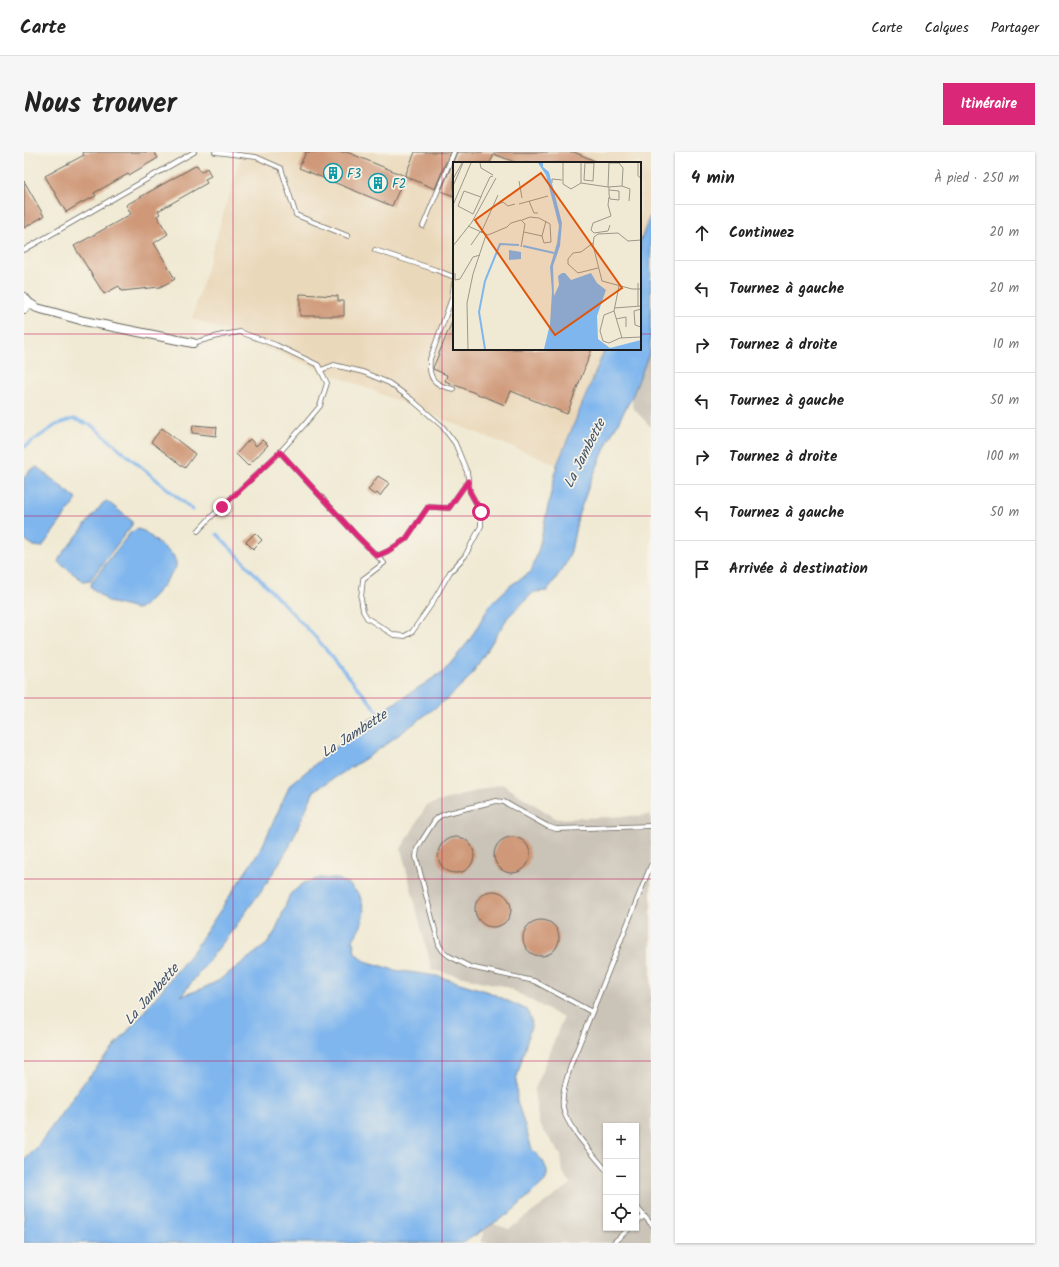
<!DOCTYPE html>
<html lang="fr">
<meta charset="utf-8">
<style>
:root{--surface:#fff;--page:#f6f6f6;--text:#222;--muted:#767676;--line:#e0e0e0;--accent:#db2777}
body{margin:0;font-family:Kalam,sans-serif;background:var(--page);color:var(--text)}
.controls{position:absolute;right:12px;bottom:12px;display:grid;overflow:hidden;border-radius:0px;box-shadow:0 1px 3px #0004}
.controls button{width:36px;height:36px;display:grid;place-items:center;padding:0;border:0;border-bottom:1px solid var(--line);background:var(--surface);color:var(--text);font:20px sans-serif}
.stop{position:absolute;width:12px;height:12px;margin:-9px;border:3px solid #db2777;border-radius:50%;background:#fff}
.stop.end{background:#db2777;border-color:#fff;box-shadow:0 1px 4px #0008}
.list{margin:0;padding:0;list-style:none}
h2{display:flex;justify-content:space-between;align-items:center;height:52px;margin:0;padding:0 16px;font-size:17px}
h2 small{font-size:13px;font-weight:400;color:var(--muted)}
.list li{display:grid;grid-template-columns:26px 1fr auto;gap:12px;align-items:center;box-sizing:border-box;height:56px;padding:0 16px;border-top:1px solid var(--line)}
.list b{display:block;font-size:15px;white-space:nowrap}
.list em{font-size:13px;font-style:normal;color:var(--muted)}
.icon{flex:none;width:22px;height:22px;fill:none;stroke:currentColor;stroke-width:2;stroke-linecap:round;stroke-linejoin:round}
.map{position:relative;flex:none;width:627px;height:1091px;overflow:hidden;border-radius:0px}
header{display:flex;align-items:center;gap:24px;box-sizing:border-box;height:56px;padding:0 20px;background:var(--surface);border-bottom:1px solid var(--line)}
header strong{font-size:19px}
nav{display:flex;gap:22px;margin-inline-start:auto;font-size:14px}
.intro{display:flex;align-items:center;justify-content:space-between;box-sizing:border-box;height:96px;padding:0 24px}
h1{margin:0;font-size:28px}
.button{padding:10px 18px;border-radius:0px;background:var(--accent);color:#fff;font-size:14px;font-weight:700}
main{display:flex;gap:24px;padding:0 24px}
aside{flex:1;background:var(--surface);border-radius:0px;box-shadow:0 1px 3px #0004}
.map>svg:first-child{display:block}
.built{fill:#ead8ba}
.industrial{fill:#cac3b8;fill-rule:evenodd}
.water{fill:#7fb6ee;stroke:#4e6985}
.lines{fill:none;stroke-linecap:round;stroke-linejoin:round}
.stream{stroke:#7fb6ee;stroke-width:3}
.building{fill:#cf9878}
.service-casing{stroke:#66645c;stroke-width:5.5}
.minor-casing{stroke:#66645c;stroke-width:10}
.service{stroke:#fff;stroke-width:4}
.minor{stroke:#fff;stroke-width:8}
.route{stroke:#db2777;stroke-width:5}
.grid{fill:none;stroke:#c2185b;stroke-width:1;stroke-opacity:0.55}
.labels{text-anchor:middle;stroke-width:3.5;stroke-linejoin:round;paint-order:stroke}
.culture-label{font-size:13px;fill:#0d838f;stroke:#f7f3e8;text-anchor:start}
.water-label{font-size:14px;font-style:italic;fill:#3f5266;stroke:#f7f3e8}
.inset-river{fill:none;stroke:#7fb6ee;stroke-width:2}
.inset-road{fill:none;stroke:#9b988a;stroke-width:1}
.view{fill:#de560d;fill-opacity:0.15;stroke:#de560d;stroke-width:2}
.inset-edge{fill:none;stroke:#1c1c1c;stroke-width:2}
</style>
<header>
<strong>Carte</strong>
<nav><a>Carte</a><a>Calques</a><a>Partager</a></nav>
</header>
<div class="intro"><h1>Nous trouver</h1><a class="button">Itinéraire</a></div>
<main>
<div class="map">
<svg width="627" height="1091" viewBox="0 0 627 1091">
<rect width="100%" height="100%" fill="#f7f3e8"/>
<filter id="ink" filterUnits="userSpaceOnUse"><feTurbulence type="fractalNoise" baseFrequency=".025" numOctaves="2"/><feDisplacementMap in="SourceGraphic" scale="8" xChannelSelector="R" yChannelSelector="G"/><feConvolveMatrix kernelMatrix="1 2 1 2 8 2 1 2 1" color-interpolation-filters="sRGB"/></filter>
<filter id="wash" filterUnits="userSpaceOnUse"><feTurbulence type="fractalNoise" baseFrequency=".012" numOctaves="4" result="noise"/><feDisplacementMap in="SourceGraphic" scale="16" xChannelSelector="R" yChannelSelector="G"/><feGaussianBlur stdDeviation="0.9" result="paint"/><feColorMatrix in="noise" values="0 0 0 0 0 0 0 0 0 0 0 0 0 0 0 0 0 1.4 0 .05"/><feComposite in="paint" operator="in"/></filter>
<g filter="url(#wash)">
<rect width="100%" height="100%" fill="#f0ead4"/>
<polygon class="built" points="218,0 627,0 627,61 616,90 616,11 430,11 430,197 581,197 533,313 168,166"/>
<g class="industrial">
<polygon points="627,196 627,275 608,255 608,245"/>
<path d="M478 632 533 667 627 663V1091H457L463 1070 485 1077 547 1032 539 1022 537 1003 515 972 510 939 539 866 483 835 408 818 377 697 403 653ZM582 974H612V1076H582Z"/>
</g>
<g class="water">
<polygon points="627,61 626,199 608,245 585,287 566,331 554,364 547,399 541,413 523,439 510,440 484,465 446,525 423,547 350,601 290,639 265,695 242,732 211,775 157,844 175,838 194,829 243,792 252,778 266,742 280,731 296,726 314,727 326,733 336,744 340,759 337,774 329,788 331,801 341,809 354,813 370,818 413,824 465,840 503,858 508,871 492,928 493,949 508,997 519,1009 523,1018 523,1024 521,1029 487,1060 439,1091 0,1091 0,1009 13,995 61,929 114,867 170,798 238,695 266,633 342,570 420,519 445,489 466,453 487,433 507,420 515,396 533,313 581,197 616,197 616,90"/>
<polygon points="13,315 53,347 18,395 10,394 0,387 0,326 6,318"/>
<polygon points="83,349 108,369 108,373 66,428 59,429 34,410 36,405 79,351"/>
<polygon points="113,377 120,379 149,403 152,410 152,415 137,436 119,455 112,457 85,450 67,435 68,429 106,381"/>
</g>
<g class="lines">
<g class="stream">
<polyline points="0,295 32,273 50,267 67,273 169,358"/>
<polyline points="193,382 294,488 357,563"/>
</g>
</g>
<g id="blocks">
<g class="building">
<polygon points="58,0 130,0 134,6 105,23 104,22 70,41 72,44 57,51 42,60 21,24 60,3"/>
<polygon points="282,0 323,0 381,24 391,0 426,0 411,37 381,24 368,54 275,16"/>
<polygon points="433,0 550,0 576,11 493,11 470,2 466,11 430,11 430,44 417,39"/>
<polygon points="173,13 177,20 183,16 187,24 181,27 183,31 134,59 136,62 133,64 144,82 130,91 151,127 136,135 98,139 95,134 80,142 50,94 107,62 102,53"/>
<polygon points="0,29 20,64 0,76"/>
<polygon points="276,142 314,144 314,149 320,149 320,164 276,164"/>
<polygon points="430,165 430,197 568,197 543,262 487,239 481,253 421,229 423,223 409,217 409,216"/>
<polygon points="169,273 193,275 192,284 168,281"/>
<polygon points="138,276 171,302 161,316 127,290"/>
<polygon points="226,287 232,294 238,288 244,293 224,314 212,302"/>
<polygon points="354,324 365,331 356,344 353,341 351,343 344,338"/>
<polygon points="231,381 238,388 229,397 222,390"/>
<circle cx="432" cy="703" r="18"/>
<circle cx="488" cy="703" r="18"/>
<circle cx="469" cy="757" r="18"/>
<circle cx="517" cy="786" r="18"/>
</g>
</g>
</g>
<g filter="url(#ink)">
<use href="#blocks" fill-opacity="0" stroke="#66645c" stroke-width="1"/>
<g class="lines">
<g class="service-casing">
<g id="service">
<polyline points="191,0 232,5 257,16 272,63 324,84"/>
<polyline points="399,74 430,0"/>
<polyline points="0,98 170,0"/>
<polyline points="351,98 412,118 430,125"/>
<polyline points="169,191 198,183 216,180 252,193 294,213 303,231 296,254 281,272 256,300 186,366 174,379"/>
<polyline points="297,218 310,213 339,220 365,231 387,247 418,274 431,291 443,320 446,340 457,360 457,374 441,404 426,420 407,453 388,480 381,484 370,483 343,466 339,459 337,446 339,427 360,411 353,404"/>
<path d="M429 237C410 233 404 227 406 207L428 146 430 131"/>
<polyline points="256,300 333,384 353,404 364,399 382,387 404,355 425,356 444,329"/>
<polyline points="568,860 510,829 446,815 425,804 419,799 415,793 392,705 393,697 397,690 411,668 416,664 424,661 472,649 480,650 523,674 532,677 627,674"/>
<path d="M582 1018C570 1003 541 973 539 955 537 940 544 923 548 910L627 713"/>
<polyline points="612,1054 627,1072"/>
<polyline points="612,1071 620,1064"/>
<polyline points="589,1091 606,1076"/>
</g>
</g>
<g class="minor-casing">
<g id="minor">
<polyline points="0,145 5,151 13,156 28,160 60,169 169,191"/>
<polyline points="0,157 5,151"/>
</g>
</g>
<use href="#service" class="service"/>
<use href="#minor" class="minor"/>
</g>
</g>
<g class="lines" filter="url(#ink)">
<polyline class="route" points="198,355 256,300 333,384 353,404 364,399 382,387 404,355 425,356 444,329 446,340 457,360"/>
</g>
<path class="grid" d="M209 0V1091M418 0V1091M0 182H430M616 182H627M0 364H627M0 546H627M0 727H627M0 909H627"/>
<defs>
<g id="building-ring" transform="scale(1)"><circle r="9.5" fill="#f7f3e8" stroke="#0f9aa8" stroke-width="1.5"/><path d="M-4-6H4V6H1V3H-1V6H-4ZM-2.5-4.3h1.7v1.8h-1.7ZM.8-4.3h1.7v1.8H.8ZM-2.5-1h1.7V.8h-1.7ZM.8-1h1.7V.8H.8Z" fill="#0f9aa8"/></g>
</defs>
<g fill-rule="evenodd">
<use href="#building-ring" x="309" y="21"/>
<use href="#building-ring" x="354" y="31"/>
</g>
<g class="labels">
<g class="culture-label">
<text x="323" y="26">F3</text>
<text x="368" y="36">F2</text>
</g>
<g class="water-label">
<text transform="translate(560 301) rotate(-63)" y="5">La Jambette</text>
<text transform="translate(330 581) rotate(-33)" y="5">La Jambette</text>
<text transform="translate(127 842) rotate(-49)" y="5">La Jambette</text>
</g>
</g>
<g transform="translate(429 10)">
<rect width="188" height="188" fill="#f0ead4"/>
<path d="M85 1H90V5L96 10 109 61 107 84 100 104 101 134 106 123 105 114 109 111H112L118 118 138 111 144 121 153 128 144 154 145 177 157 186 188 178V187H91L97 162 99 129 97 105 104 81 106 64 93 13ZM56 88 68 90V97L56 98Z" fill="#7fb6ee"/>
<path class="inset-river" d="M70 84 101 91M32 187 26 150 32 119 47 82 66 83"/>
<path class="inset-road" d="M27 1 28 6 40 13M110 1V22L118 27 128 21V1M132 1 131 18 140 19 141 1H133M185 1V14L188 16M0 17 9 1M66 19 69 36M99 21V17L109 18M128 21 155 25 169 24 170 6 166 1H156M0 24 10 1M169 24 177 27 176 39M155 25 156 1M156 28 166 29V38L157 37 156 32V25M28 35 11 29 5 44 20 52 28 35 29 32 37 15 40 14M156 35 155 43 158 54 140 61 138 68 141 71 155 69 157 63M76 39 81 51H85M66 42 95 34M0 43 18 1M41 44 50 40 55 44 62 42M69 58 77 55 86 56 97 62 98 80 91 81 89 74M15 64 35 73 54 65 58 61 68 58 72 62 68 85M71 70 89 74 93 59M28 71 45 33M188 78 175 79 165 71 145 72 141 75 140 83 149 119 179 127H188M140 81 128 90 120 91 115 97V102L125 111 145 106M18 83 27 70M0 84 19 60 43 16M2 111V118L7 117 20 95 27 93M185 121V144M166 124 161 149 169 176M161 146 188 144M188 147 181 149 182 163 188 165M161 149 151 153 147 169 150 179 156 181 167 176 188 175M163 157 173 155V165M15 187 14 141 20 112 33 73"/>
<path class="view" d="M88 11 169 126 102 173 22 58Z"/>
<rect width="188" height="188" class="inset-edge"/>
</g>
</svg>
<div class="controls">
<button>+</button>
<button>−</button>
<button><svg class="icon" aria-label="locate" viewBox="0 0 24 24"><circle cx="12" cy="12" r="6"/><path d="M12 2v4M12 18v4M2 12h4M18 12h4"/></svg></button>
</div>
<div class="stop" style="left:457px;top:360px"></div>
<div class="stop end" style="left:198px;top:355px"></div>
</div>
<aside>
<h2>4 min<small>À pied · 250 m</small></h2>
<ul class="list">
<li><svg class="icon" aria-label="ahead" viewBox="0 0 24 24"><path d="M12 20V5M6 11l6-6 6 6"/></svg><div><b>Continuez</b></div><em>20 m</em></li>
<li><svg class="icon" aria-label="left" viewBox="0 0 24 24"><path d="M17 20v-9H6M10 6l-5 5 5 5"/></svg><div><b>Tournez à gauche</b></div><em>20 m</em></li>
<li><svg class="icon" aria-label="right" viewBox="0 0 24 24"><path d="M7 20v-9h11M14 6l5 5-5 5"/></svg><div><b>Tournez à droite</b></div><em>10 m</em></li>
<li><svg class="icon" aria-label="left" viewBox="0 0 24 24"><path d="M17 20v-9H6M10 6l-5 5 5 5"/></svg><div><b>Tournez à gauche</b></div><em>50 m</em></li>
<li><svg class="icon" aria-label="right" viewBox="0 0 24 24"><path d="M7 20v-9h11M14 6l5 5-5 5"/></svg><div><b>Tournez à droite</b></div><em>100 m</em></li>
<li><svg class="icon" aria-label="left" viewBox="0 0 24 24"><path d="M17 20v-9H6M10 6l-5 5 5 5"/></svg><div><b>Tournez à gauche</b></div><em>50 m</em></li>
<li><svg class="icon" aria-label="arrive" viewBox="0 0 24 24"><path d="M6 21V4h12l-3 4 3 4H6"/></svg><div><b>Arrivée à destination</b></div></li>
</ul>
</aside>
</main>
